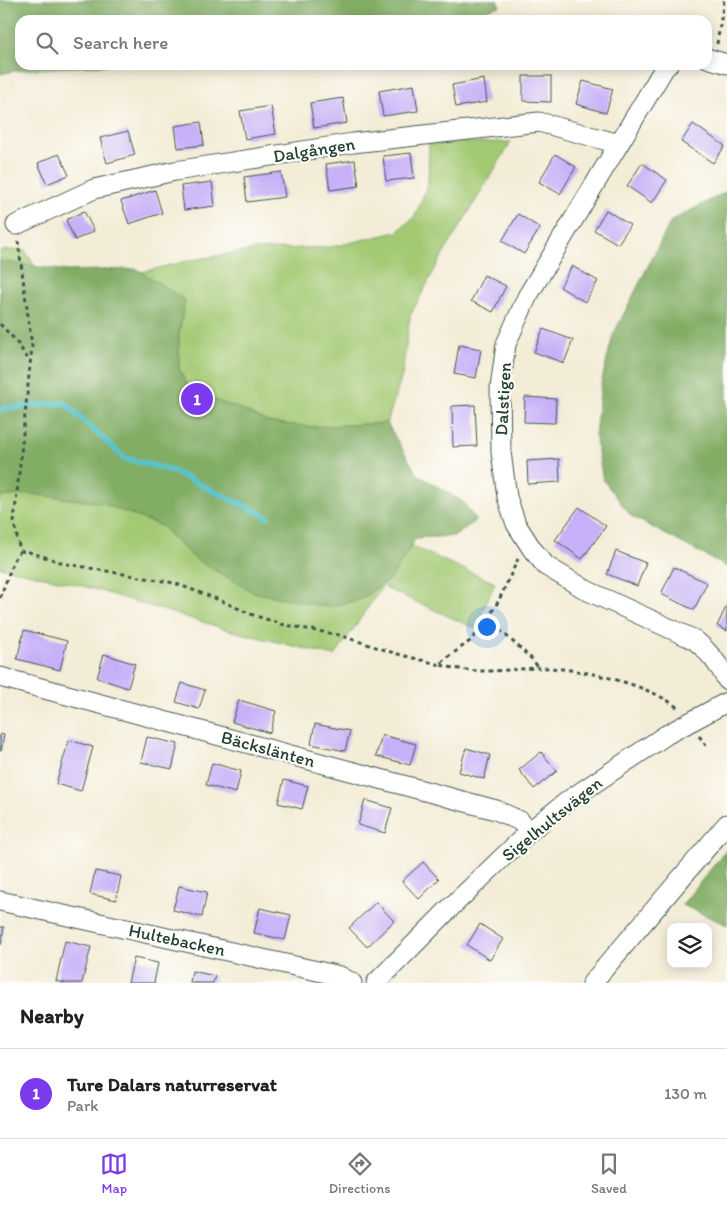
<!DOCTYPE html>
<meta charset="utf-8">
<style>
:root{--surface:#fff;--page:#f6f6f6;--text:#222;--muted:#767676;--line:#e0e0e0;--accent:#7c3aed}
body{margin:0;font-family:Itim,sans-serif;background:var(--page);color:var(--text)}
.controls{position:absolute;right:15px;bottom:15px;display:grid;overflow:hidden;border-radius:10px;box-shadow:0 2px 12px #0003}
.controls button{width:45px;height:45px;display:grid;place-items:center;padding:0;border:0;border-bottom:1px solid var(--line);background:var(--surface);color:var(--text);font:25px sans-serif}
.you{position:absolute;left:486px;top:626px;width:18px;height:18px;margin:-12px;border:4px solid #fff;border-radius:50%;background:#1a73e8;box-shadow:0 0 0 8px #1a73e833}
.badge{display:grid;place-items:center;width:32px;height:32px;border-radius:50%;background:var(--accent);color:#fff;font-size:16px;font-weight:700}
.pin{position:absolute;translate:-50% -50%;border:2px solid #fff;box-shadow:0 1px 5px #0006}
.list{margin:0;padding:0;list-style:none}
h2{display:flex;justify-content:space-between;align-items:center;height:65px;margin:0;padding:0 20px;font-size:21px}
h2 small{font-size:16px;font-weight:400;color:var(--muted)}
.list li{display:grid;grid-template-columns:32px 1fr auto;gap:15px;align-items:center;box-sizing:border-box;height:90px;padding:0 20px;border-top:1px solid var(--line)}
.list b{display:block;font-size:19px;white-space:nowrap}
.list p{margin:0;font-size:16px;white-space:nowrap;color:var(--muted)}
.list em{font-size:16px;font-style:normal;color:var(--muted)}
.icon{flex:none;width:28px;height:28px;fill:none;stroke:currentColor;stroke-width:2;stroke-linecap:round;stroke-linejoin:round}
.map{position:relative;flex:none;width:727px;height:983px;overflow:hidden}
.search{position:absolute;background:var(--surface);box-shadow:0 2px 12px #0003;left:15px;right:15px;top:15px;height:55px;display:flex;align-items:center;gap:12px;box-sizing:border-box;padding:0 18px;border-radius:15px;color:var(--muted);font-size:19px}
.sheet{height:155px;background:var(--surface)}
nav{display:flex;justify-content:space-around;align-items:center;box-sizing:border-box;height:70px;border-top:1px solid var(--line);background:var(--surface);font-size:14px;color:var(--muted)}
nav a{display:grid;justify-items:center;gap:2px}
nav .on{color:var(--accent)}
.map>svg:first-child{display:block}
.green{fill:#a3c973;stroke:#618354}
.forest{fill:#82ad65;stroke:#50754c}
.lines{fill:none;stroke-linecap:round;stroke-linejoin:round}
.stream{stroke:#57c4cd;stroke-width:5.5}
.building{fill:#c7b0f8}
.minor-casing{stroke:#3f574c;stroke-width:21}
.path{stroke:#3f574c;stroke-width:3;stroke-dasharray:4 4;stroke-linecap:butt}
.minor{stroke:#fff;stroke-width:19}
.labels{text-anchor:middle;stroke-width:4.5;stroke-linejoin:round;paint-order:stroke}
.street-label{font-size:18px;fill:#1f3d34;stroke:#fdfcf7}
</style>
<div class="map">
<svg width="727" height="983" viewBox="0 0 727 983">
<rect width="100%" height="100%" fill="#fdfcf7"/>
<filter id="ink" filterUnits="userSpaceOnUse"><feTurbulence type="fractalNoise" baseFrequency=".02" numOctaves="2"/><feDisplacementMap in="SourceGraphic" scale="10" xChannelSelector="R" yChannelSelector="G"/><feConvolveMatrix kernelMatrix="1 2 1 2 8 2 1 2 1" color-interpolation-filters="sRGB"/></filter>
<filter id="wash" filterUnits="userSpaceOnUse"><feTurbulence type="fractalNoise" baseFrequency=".0096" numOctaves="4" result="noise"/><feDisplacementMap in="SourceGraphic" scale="20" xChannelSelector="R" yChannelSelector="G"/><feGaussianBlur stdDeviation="1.12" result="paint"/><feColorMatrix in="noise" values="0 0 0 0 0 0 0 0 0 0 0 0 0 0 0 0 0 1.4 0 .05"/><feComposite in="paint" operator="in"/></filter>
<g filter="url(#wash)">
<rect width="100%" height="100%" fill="#f3ecd6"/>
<polygon class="green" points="511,142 438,263 410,316 402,375 387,423 310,427 411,546 495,583 475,628 385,588 388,578 335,656 232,631 80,585 0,567 0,251 24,249 53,296 129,275 192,260 254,250 331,247 397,232 415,216 428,184 429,143"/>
<g class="forest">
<polygon points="0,0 497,0 500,6 449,20 20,20 20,65 111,65 20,70 0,74"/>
<polygon points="727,191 727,567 631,516 603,480 595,435 601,384 613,335 671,221"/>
<polygon points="0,261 67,271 137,269 185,300 179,335 179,368 191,392 236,407 268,422 310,427 387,423 417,474 463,502 476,520 455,536 416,538 392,577 360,600 326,607 253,592 195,559 161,526 102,503 31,494 0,497"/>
<polygon points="727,849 727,925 682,905"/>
</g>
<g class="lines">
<polyline class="stream" points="0,409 65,403 124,458 170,470 268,517"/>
</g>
<g id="blocks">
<g class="building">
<polygon points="523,76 551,76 551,102 523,101"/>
<polygon points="484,79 487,102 456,107 452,85"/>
<polygon points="583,81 613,89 606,113 576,104"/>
<polygon points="414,85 418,111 383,116 379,91"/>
<polygon points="343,98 347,123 314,128 310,103"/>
<polygon points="271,106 276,134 245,139 240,111"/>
<polygon points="201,122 204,145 178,148 175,126"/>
<polygon points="693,124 725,146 713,163 681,142"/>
<polygon points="128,131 135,155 107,163 100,138"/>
<polygon points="411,153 414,178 386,181 383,156"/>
<polygon points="59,154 69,175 47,184 38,163"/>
<polygon points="555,154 576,167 560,194 539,182"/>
<polygon points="355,160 359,186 330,190 326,164"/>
<polygon points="642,163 667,180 652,203 627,186"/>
<polygon points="281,172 285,197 247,202 244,177"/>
<polygon points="212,182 215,206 184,210 181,186"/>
<polygon points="155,190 162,213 129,224 121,201"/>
<polygon points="606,210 630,225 618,244 594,230"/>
<polygon points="84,211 94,231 75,240 66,220"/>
<polygon points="518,214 540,228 524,254 502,241"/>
<polygon points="572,266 598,281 585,302 560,287"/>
<polygon points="484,275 506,286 493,312 471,301"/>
<polygon points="543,329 573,340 564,363 534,352"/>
<polygon points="459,345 481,349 476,378 454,374"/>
<polygon points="525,397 556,399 555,423 524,422"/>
<polygon points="475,405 477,446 453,447 452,406"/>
<polygon points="559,459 560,482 528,484 527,461"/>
<polygon points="579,507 606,526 582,559 555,540"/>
<polygon points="616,551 646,563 637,586 607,574"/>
<polygon points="674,567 707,583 694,610 661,594"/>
<polygon points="727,605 727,631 717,626"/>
<polygon points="24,630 67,641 60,670 17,659"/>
<polygon points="104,654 135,664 128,688 97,678"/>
<polygon points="182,683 205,690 199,709 176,702"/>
<polygon points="239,700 276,711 270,733 232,722"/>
<polygon points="315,724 350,731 345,751 311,744"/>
<polygon points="0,734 4,735 1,751 0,751"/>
<polygon points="382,735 416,744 410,765 376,756"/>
<polygon points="147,737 178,744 172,769 141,762"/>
<polygon points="69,740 93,747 81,791 56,784"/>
<polygon points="466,748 490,755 484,779 459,772"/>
<polygon points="541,752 557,771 534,789 519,770"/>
<polygon points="212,763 241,771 236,793 206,785"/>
<polygon points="284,780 308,786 302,809 278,803"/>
<polygon points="365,800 392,808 385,833 358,825"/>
<polygon points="423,862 439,879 419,899 402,881"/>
<polygon points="95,871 121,876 116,900 90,894"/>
<polygon points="179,886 207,892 202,917 173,910"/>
<polygon points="376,902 394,921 367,947 349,928"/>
<polygon points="260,908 291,915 285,940 254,933"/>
<polygon points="480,924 503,939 490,960 467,945"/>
<polygon points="0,927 4,927 1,945 0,944"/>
<polygon points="65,941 91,947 82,983 66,983 56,981"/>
<polygon points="134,958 158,963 154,983 128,983"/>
<polygon points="192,971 215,976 213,983 190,983"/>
</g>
</g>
</g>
<g filter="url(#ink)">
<use href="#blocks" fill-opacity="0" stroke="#3f574c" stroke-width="1"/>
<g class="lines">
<g class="minor-casing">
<g id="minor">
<polyline points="707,58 727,64"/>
<path d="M668 65 665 67 527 297 506 344 500 388 501 452 507 497 516 524 532 549 546 566 588 591 695 640C709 652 719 664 727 680"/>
<polyline points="16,225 94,189 175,171 353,143 539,122 619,144"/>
<polyline points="0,677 496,810 520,821 529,832"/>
<polyline points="0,901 340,976 352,983"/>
<polyline points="376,983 451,907 529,832 569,800 666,735 727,702"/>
<polyline points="592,983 727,824"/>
</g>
</g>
<g class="path">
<polyline points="717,44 724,0"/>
<polyline points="0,324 16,341 30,362"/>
<polyline points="20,551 29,552 67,564 174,583 217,599 253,615 281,624 339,635 394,653 441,665 444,660 470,641 488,619 499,600 518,559"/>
<polyline points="0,598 14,560 20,551 14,522 32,346 18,241"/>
<polyline points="488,619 534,661 538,668"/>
<path d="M441 665C478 675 499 670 536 668 574 666 651 684 679 709"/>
<polyline points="699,736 708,748"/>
</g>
<use href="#minor" class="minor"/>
</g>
</g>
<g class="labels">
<g class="street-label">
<text transform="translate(314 150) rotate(-9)" y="6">Dalgången</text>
<text transform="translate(503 399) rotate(-87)" y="6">Dalstigen</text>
<text transform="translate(268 749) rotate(15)" y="6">Bäckslänten</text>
<text transform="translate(552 819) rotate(-39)" y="6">Sigelhultsvägen</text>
<text transform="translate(177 940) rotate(12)" y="6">Hultebacken</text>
</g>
</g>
</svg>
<div class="controls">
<button><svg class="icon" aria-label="layers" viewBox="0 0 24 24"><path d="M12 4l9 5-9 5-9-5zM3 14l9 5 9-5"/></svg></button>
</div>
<div class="you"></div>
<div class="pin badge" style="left:197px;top:399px">1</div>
<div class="search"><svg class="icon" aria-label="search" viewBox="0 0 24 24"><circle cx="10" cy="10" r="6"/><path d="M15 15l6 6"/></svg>Search here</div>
</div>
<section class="sheet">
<h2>Nearby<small></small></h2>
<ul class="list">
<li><span class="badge">1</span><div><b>Ture Dalars naturreservat</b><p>Park</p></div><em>130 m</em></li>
</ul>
</section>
<nav>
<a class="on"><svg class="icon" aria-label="map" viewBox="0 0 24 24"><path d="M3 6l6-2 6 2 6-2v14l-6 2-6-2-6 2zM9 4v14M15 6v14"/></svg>Map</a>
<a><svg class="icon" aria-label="directions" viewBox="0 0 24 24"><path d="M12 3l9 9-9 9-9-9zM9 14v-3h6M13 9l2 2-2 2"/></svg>Directions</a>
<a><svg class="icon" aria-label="saved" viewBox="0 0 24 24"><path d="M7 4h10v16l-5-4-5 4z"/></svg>Saved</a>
</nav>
